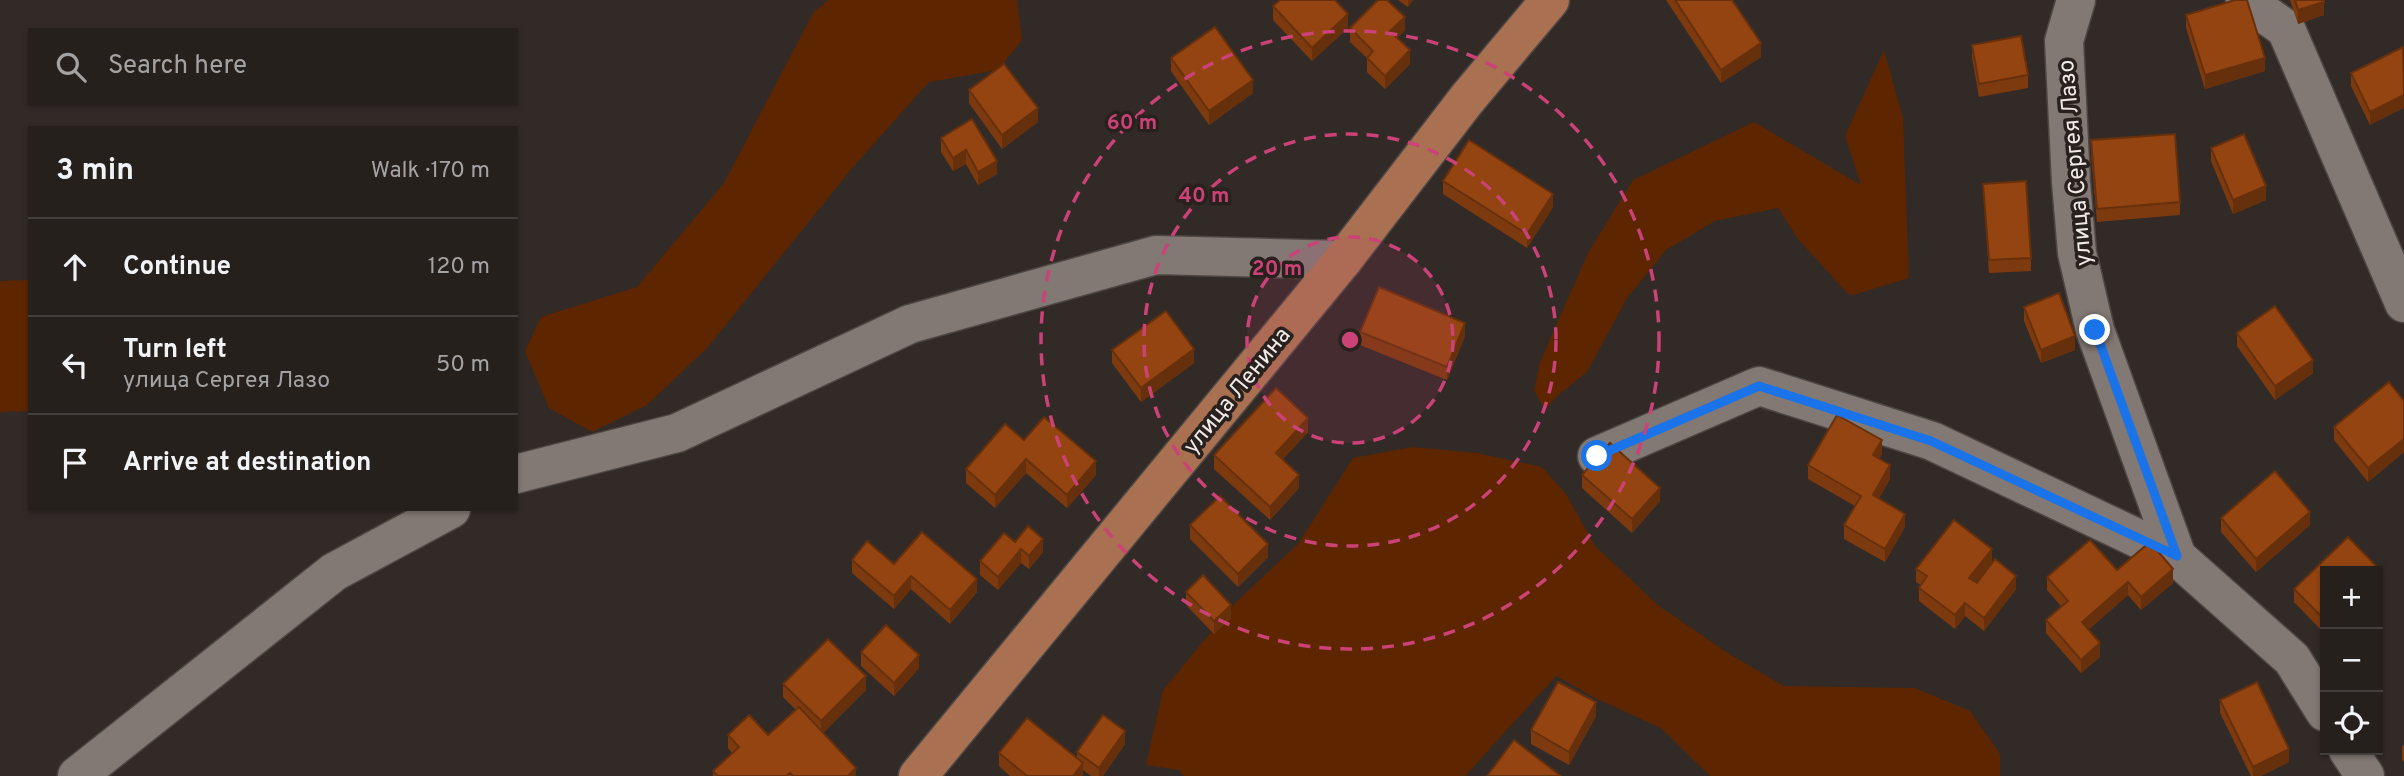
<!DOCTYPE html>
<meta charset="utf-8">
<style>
:root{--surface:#26201d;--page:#322d2a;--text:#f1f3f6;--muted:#a4a3a4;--line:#423e3b}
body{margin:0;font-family:Overpass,sans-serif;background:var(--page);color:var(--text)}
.controls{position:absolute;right:21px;bottom:21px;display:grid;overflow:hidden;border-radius:0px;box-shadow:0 2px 5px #0004}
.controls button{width:63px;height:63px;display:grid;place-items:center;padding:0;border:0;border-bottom:2px solid var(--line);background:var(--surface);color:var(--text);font:35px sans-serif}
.stop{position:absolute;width:21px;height:21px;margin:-16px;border:5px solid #1a73e8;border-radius:50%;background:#fff}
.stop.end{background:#1a73e8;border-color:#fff;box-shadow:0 2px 7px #0008}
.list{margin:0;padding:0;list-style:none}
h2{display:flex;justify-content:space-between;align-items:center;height:91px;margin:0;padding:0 28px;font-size:30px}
h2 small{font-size:23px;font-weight:400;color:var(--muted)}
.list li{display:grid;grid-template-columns:46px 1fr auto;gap:21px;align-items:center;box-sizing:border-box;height:98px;padding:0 28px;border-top:2px solid var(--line)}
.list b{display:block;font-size:26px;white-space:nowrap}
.list p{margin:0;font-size:23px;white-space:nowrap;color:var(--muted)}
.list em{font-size:23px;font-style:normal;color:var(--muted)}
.icon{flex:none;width:38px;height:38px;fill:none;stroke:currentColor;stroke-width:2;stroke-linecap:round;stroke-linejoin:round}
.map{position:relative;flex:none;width:2404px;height:776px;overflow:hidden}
.search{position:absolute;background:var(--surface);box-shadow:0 2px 5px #0004;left:28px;top:28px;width:490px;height:77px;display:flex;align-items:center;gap:18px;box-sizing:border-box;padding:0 24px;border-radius:0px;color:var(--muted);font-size:26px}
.panel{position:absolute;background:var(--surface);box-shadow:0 2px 5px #0004;left:28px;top:126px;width:490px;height:385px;border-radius:0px}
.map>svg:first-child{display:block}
.green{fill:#5d2601}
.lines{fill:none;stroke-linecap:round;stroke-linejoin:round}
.minor-casing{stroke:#4d4744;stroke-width:41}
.major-casing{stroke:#4d4744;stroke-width:41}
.minor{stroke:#827874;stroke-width:38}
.major{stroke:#a97051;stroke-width:38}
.wall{fill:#7e3a0f}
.shaded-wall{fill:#67300c}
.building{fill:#934411;stroke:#67300c;stroke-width:2}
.route{stroke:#1a73e8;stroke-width:9}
.ring{fill:none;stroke:#cb4277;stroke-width:3.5;stroke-dasharray:12 9}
.labels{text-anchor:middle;stroke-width:7;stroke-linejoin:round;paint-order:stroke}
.street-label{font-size:23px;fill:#f0ebe9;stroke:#28211d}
.centre{fill:#cb4277;stroke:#28211d;stroke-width:3.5}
.ring-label{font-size:21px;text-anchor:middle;font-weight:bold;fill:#cb4277;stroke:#28211d;stroke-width:7;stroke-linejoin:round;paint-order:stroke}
</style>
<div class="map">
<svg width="2404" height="776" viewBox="0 0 2404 776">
<rect width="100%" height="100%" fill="#322a27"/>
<g class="green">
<polygon points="828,0 1017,0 1022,40 998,70 929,82 853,167 707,348 647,405 592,432 549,408 525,351 541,317 637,287 724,183 813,13"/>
<polygon points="1884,50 1903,118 1909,278 1853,295 1847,293 1798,239 1778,208 1715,221 1666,250 1627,298 1587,372 1557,396 1545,410 1534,390 1540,362 1588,253 1633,180 1754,122 1861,185 1845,136"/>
<polygon points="30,280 30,411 0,412 0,281"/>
<polygon points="1412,447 1477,453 1542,467 1566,494 1595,546 1659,606 1731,655 1784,686 1915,688 1970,711 2000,754 2000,776 1710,776 1661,728 1597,699 1556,676 1465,776 1184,776 1179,770 1146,765 1163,690 1235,603 1298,544 1353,458"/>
</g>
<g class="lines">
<g class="minor-casing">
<g id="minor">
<polyline points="2076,0 2064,41 2071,182 2077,253 2095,330 2177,557 2292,659 2325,712"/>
<polyline points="2245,0 2286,29 2404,303"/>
<polyline points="1597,456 1759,386 1932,441 2177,557"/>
<polyline points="516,474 677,433 910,324 1156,255 1343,260"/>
<polyline points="2348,750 2365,776"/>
<polyline points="77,776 334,572 451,509"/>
</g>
</g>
<g class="major-casing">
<polyline id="major" points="918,776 1343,260 1467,99 1550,0"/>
</g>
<use href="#minor" class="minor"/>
<use href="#major" class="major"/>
</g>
<g class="wall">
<polygon points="1398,0 1413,0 1408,7"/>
<polygon points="1666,0 1732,0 1761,57 1721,83"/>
<polygon points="2290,0 2324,0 2324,15 2298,24"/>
<polygon points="1273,6 1348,28 1312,61 1273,20"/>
<polygon points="2186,15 2265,71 2205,89 2186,28"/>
<polygon points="1350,28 1405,30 1397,38 1410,64 1385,89 1367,72 1367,58 1350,42"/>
<polygon points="1972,45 2028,75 2028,88 1979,97 1972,58"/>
<polygon points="2404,48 2370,125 2351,86 2351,73"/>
<polygon points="1171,58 1253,93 1209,125 1171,71"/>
<polygon points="969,90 1038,122 1002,149 969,103"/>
<polygon points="972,119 997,174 978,185 966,164 953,171 941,152 941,138"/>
<polygon points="2091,140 2180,202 2180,215 2097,222 2091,154"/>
<polygon points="2211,148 2266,200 2233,214 2211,161"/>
<polygon points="1443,181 1553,207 1527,248 1443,194"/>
<polygon points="1983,184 2031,258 2031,271 1989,273"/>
<polygon points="2024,307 2075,350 2041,363 2024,321"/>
<polygon points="1360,332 1465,336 1447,380 1360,345"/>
<polygon points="2237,333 2313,373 2275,400 2237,346"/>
<polygon points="1112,350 1194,363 1141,402 1112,363"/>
<polygon points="2404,401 2404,452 2368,482 2334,440 2334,427"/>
<polygon points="1308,432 1283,459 1299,488 1270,520 1214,469 1214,455"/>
<polygon points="1024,440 1096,475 1067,508 1026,473 995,508 966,483 966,469"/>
<polygon points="1882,454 1879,459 1890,479 1879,498 1905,527 1885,562 1844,539 1844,525 1855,506 1808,479 1808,465"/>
<polygon points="1582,475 1660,501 1632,533 1582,488"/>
<polygon points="2221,518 2310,525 2256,572 2221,532"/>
<polygon points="1190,525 1268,557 1238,587 1190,539"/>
<polygon points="2348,537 2380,570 2380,583 2378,586 2378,571 2325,571 2325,634 2294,602 2294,589"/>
<polygon points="1015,542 1043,552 1029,569 1021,563 998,590 980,575 980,561"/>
<polygon points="852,560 894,564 977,592 950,624 911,589 894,609 852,573"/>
<polygon points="1992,562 1976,582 2016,589 1984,631 1965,616 1955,629 1919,601 1919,588 1921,585 1916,582 1916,569"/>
<polygon points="2117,570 2173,583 2141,610 2128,595 2088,630 2100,657 2081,673 2046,633 2046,620 2061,606 2047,590 2047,577"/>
<polygon points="1186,592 1231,618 1214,634 1186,605"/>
<polygon points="861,652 919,668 894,696 861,666"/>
<polygon points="783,684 866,690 823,733 856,776 713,776 713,771 732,753 728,748 728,735 768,735 796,710 783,697"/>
<polygon points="2220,700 2289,762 2261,776 2251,776 2220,713"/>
<polygon points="1596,716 1569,765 1531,744 1531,730"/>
<polygon points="1125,744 1103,776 1091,776 1083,770 1083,776 1010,776 999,766 999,753 1077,758 1077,752"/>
<polygon points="2404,745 2404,762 2402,760 2402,746"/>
</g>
<g class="shaded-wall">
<polygon points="1408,0 1413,0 1408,7"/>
<polygon points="2324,2 2324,15 2298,24 2298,10"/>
<polygon points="1348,14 1348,28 1312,61 1312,48"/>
<polygon points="1405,17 1405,30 1390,44 1390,31"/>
<polygon points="1761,43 1761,57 1721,83 1721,70"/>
<polygon points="1410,50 1410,64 1385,89 1385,76"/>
<polygon points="2265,58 2265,71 2205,89 2205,75"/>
<polygon points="1253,80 1253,93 1209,125 1209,111"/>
<polygon points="2404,95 2404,108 2370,125 2370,112"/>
<polygon points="1038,108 1038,122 1002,149 1002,135"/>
<polygon points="966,150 966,164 953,171 953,158"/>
<polygon points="997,161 997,174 978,185 978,172"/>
<polygon points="2266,186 2266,200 2233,214 2233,200"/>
<polygon points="1553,194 1553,207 1527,248 1527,234"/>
<polygon points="1465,323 1465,336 1447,380 1447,367"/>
<polygon points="2075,336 2075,350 2041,363 2041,350"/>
<polygon points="1194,349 1194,363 1141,402 1141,388"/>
<polygon points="2313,360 2313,373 2275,400 2275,386"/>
<polygon points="1308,418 1308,432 1276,467 1276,453"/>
<polygon points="2404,439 2404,452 2368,482 2368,468"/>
<polygon points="1882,440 1882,454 1873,469 1873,455"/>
<polygon points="1026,459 1026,473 995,508 995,495"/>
<polygon points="1096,461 1096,475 1067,508 1067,495"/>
<polygon points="1890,465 1890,479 1873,508 1873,495"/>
<polygon points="1299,475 1299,488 1270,520 1270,507"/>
<polygon points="1660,488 1660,501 1632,533 1632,519"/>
<polygon points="2310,512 2310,525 2256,572 2256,559"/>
<polygon points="1905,514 1905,527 1885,562 1885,549"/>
<polygon points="1043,539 1043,552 1029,569 1029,556"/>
<polygon points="1268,544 1268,557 1238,587 1238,574"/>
<polygon points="1021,549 1021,563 998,590 998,577"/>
<polygon points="1992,549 1992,562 1969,591 1969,578"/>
<polygon points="2173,569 2173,583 2141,610 2141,597"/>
<polygon points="2380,570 2380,583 2378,586 2378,573"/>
<polygon points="911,576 911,589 894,609 894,596"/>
<polygon points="2016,576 2016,589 1984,631 1984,618"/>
<polygon points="977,579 977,592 950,624 950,610"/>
<polygon points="2128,582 2128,595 2082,635 2082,622"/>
<polygon points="1965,603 1965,616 1955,629 1955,615"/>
<polygon points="1231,605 1231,618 1214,634 1214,621"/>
<polygon points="2100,643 2100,657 2081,673 2081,660"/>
<polygon points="919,655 919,668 894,696 894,683"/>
<polygon points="866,676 866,690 821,735 821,721"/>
<polygon points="1596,702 1596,716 1569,765 1569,752"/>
<polygon points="1125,731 1125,744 1103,776 1099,776 1099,768"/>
<polygon points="2289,749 2289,762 2261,776 2253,776 2253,767"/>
<polygon points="1083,763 1083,776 1073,776"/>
<polygon points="856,768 856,776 848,776"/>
</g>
<g class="building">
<polygon points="1280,0 1335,0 1348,14 1312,48 1273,6"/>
<polygon points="1378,0 1387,0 1405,17 1390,31 1410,50 1385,76 1367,58 1373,51 1350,28"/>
<polygon points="1675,0 1732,0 1761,43 1721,70"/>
<polygon points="2235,0 2247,0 2265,58 2205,75 2186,15"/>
<polygon points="2295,0 2324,0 2324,2 2298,10"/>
<polygon points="1215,27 1253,80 1209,111 1171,58"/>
<polygon points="2021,36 2028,75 1979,84 1972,45"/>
<polygon points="2403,47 2404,95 2370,112 2351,73"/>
<polygon points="1004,64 1038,108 1002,135 969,90"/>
<polygon points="972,119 997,161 978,172 966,150 953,158 941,138"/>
<polygon points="2175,134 2180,202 2097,209 2091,140"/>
<polygon points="2244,134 2266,186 2233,200 2211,148"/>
<polygon points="1469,140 1553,194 1527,234 1443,181"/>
<polygon points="2026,181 2031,258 1989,260 1983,184"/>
<polygon points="1379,287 1465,323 1447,367 1360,332"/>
<polygon points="2059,293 2075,336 2041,350 2024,307"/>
<polygon points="2275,306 2313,360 2275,386 2237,333"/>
<polygon points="1166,311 1194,349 1141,388 1112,350"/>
<polygon points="2389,382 2404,401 2404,439 2368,468 2334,427"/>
<polygon points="1276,388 1308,418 1276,453 1299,475 1270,507 1214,455"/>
<polygon points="1837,415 1882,440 1873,455 1890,465 1873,495 1905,514 1885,549 1844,525 1861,496 1808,465"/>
<polygon points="1044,417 1096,461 1067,495 1026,459 995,495 966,469 1005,424 1024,440"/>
<polygon points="1610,443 1660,488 1632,519 1582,475"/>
<polygon points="2275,471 2310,512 2256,559 2221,518"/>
<polygon points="1220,496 1268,544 1238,574 1190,525"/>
<polygon points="1954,520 1992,549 1969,578 1977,583 1995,559 2016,576 1984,618 1965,603 1955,615 1919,588 1927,576 1916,569"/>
<polygon points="1028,526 1043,539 1029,556 1021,549 998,577 980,561 1004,533 1015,542"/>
<polygon points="922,532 977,579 950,610 911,576 894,596 852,560 867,541 894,564"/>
<polygon points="2348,537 2380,570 2378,573 2378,571 2325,571 2325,620 2294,589"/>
<polygon points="2090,540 2117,570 2150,542 2173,569 2141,597 2128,582 2082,622 2100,643 2081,660 2046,620 2068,601 2047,577"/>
<polygon points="1203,575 1231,605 1214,621 1186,592"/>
<polygon points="886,625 919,655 894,683 861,652"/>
<polygon points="828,639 866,676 821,721 783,684"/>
<polygon points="1558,682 1596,702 1569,752 1531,730"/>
<polygon points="2257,682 2289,749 2253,767 2220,700"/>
<polygon points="799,707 856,768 848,776 793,776 790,773 786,776 718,776 713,771 739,747 728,735 749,715 768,735"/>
<polygon points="1103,715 1125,731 1099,768 1077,752"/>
<polygon points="1027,718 1083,763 1073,776 1027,776 999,753"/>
<polygon points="1514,740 1561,776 1487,776"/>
</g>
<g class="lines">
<polyline class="route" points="1597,456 1759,386 1931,441 2177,556 2095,330"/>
</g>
<circle cx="1350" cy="340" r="103" fill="#cb4277" fill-opacity=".12"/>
<g class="ring">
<circle cx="1350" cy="340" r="103"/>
<circle cx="1350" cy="340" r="206"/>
<circle cx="1350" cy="340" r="309"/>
</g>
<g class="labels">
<g class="street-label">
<text transform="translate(2074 163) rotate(-95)" y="8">улица Сергея Лазо</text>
<text transform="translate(1236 390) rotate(-51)" y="8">улица Ленина</text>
</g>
</g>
<circle cx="1350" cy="340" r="10" class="centre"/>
<g class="ring-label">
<text x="1132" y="129">60 m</text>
<text x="1204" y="202">40 m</text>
<text x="1277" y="275">20 m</text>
</g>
</svg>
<div class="controls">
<button>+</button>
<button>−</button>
<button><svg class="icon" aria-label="locate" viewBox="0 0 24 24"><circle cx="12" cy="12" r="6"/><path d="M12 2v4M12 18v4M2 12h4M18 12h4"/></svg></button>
</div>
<div class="stop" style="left:1597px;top:456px"></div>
<div class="stop end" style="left:2095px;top:330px"></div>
<div class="search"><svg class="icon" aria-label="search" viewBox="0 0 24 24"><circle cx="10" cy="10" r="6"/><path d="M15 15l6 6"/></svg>Search here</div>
<section class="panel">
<h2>3 min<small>Walk · 170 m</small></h2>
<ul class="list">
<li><svg class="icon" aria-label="ahead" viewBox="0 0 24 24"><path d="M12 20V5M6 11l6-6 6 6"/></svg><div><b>Continue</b></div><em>120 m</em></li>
<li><svg class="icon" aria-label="left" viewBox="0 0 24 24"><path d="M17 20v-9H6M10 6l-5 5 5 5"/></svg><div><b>Turn left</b><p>улица Сергея Лазо</p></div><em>50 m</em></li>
<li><svg class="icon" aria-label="arrive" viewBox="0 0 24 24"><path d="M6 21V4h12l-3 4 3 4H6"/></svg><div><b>Arrive at destination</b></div></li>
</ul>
</section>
</div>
